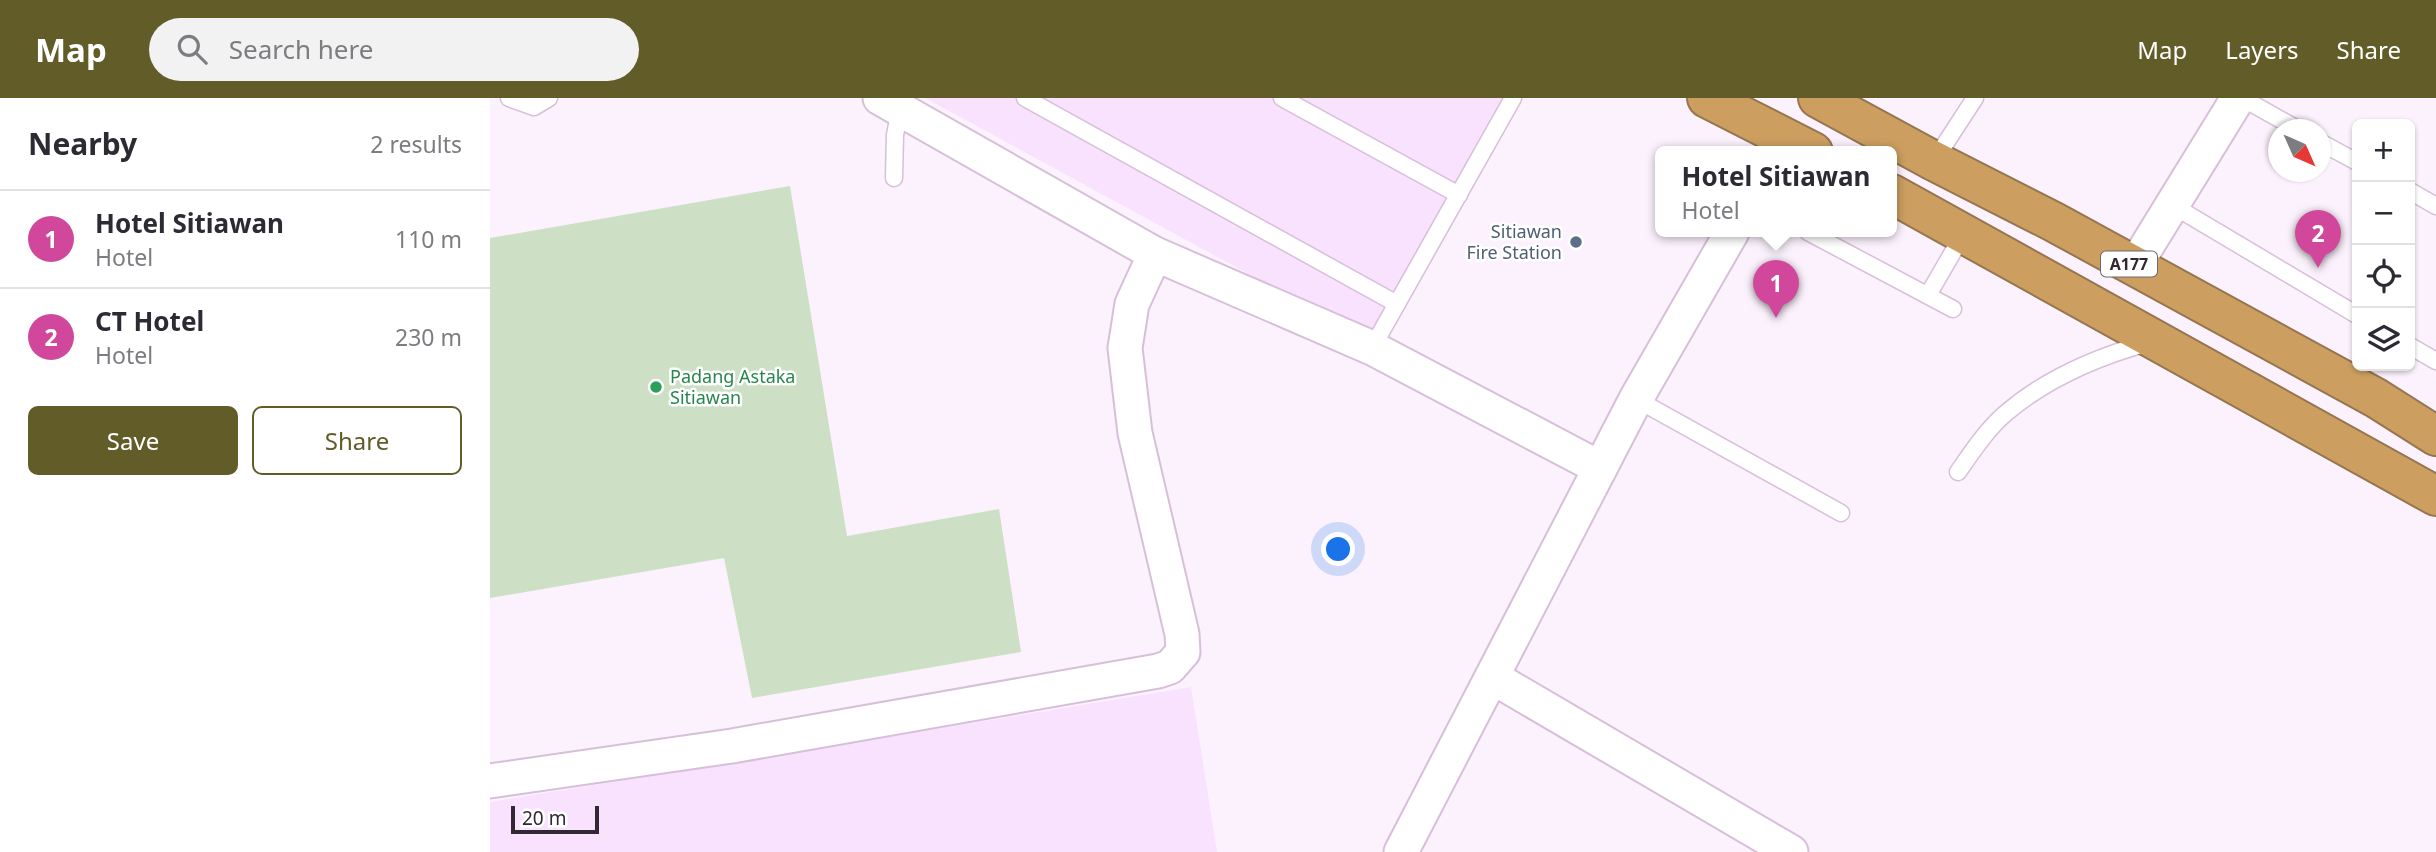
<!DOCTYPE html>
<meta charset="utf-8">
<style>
:root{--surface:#fff;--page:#f2f2f3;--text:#2b2b33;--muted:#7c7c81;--line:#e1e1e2;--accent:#615c28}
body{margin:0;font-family:"Noto Sans",sans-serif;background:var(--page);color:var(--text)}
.controls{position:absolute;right:21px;top:21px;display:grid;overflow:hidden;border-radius:10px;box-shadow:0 2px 5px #0004}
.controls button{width:63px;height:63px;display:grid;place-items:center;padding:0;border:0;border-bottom:2px solid var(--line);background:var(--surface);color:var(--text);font:35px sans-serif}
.compass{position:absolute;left:1778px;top:21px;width:63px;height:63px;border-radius:50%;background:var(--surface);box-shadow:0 2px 5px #0004;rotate:135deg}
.scale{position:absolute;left:21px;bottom:18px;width:88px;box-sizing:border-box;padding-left:7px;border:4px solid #312832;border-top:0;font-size:19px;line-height:24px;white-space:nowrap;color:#312832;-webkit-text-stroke:5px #fff;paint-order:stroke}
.you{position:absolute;left:849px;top:452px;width:24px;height:24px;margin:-18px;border:5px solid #fff;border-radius:50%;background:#1a73e8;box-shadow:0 0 0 10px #1a73e833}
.badge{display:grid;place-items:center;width:46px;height:46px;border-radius:50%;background:var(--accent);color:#fff;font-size:23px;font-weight:700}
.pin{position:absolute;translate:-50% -58px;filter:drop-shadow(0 2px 4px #0008)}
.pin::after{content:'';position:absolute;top:37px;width:24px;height:21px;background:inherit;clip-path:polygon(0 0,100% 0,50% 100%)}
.popup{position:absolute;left:1165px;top:48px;width:242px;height:91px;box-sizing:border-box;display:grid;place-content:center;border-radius:10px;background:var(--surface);filter:drop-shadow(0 2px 5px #0005);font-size:23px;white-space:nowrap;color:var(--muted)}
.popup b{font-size:26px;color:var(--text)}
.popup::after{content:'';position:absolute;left:50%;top:100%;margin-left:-14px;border:14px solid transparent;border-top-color:var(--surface)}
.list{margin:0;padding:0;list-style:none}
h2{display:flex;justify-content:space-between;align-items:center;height:91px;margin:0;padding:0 28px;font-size:30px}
h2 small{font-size:23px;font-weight:400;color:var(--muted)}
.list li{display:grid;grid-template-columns:46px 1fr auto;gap:21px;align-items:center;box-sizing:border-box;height:98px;padding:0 28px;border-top:2px solid var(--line)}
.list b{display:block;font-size:26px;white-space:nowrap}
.list p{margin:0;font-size:23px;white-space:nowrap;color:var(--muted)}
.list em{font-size:23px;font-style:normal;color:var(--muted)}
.actions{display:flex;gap:14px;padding:21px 28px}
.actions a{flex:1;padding:16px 0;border:2px solid var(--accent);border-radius:10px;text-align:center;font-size:24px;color:var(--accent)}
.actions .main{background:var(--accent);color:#fff}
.icon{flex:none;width:38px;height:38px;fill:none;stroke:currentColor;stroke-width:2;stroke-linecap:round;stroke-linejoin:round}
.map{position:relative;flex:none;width:1946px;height:754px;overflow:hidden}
header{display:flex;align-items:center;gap:42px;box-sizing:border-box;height:98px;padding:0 35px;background:var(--accent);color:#fff}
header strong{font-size:33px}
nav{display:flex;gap:38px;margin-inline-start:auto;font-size:24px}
.search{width:490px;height:63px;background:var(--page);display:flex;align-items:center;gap:18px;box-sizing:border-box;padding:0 24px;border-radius:38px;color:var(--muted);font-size:26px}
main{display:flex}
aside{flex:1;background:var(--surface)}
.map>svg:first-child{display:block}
.built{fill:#f9e2fd}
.green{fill:#cde0c6}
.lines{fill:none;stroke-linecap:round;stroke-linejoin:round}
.lane-casing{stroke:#d7bfda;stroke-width:19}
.street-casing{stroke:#d7bfda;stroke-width:37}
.highway-casing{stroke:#967550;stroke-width:42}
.lane{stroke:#fff;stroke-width:16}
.street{stroke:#fff;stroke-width:33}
.highway{stroke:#cc9f60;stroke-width:38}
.service-dot{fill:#5c6f8a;stroke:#fff;stroke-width:2.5}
.leisure-dot{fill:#2e9e5b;stroke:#fff;stroke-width:2.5}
.labels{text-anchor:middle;stroke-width:5;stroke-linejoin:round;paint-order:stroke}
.shield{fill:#fff;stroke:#6f6870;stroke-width:2}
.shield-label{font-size:16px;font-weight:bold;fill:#312832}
.service-label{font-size:18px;fill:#4e5e75;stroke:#fff;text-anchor:end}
.leisure-label{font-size:18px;fill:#27864d;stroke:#fff;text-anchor:start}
</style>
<header>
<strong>Map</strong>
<div class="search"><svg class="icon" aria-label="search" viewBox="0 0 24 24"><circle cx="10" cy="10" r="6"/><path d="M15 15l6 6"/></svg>Search here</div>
<nav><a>Map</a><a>Layers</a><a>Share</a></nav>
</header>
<main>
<aside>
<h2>Nearby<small>2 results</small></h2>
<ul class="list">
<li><span class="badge" style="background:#d1479c">1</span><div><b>Hotel Sitiawan</b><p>Hotel</p></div><em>110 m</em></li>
<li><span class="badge" style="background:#d1479c">2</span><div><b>CT Hotel</b><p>Hotel</p></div><em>230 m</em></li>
</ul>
<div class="actions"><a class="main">Save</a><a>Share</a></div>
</aside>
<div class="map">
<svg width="1946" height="754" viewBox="0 0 1946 754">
<rect width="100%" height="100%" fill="#fcf2fd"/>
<g class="built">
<polygon points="435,0 1017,0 882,243"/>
<polygon points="701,589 727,754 0,754 0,704"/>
</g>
<polygon class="green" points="300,88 357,438 509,411 531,554 262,600 234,460 0,500 0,140"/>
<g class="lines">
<g class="lane-casing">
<g id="lane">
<polyline points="19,0 44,9 59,0"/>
<polyline points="535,0 907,206"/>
<polyline points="792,0 969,97"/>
<polyline points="1752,0 1809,32"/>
<polyline points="1830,44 1867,64"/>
<polyline points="1444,63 1485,0"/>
<polyline points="404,80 405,37 410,11"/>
<polyline points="1920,93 1946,108"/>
<polyline points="1682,107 1867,217"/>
<polyline points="1318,134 1463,211"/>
<polyline points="1438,197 1474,135"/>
<polyline points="1920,248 1946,263"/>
<polyline points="882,250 1023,0"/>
<polyline points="1146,301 1351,415"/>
<path d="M1468 374C1482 354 1497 331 1516 315 1557 280 1607 259 1657 245"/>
</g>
</g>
<g class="street-casing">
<g id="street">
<polyline points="390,0 665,156 882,250 1110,370"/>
<polyline points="1644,169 1748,0"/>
<polyline points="1002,579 1301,754"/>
<polyline points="0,683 242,648 668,573 680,569 693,554 692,536 645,335 635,250 642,206 665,156"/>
<polyline points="911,754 1146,301 1242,134"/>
</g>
</g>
<g class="highway-casing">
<g id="highway">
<polyline points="1217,0 1323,54"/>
<polyline points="1328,0 1444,63 1564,124 1886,300 1946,338"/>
<polyline points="1402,96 1946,398"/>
</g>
</g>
<use href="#lane" class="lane"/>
<use href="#street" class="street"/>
<use href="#highway" class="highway"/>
</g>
<circle class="service-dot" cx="1086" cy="144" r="7"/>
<circle class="leisure-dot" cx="166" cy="289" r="7"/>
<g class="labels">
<rect class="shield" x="1611" y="153.5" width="56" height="25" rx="5"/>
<g class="shield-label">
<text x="1639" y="172">A177</text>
</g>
<g class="service-label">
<text x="1072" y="140">Sitiawan<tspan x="1072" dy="21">Fire Station</tspan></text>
</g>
<g class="leisure-label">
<text x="180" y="285">Padang Astaka<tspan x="180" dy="21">Sitiawan</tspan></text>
</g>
</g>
</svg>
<div class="controls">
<button>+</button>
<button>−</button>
<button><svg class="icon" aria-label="locate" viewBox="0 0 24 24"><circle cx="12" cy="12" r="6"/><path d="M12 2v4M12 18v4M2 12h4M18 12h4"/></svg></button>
<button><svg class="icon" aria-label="layers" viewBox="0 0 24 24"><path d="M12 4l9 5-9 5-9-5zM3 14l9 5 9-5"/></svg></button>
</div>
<svg class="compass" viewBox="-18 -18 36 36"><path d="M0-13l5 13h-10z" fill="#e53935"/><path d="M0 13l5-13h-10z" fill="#7c7c81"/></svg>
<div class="scale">20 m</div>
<div class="you"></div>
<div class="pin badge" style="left:1286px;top:220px;background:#d1479c">1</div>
<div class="popup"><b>Hotel Sitiawan</b>Hotel</div>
<div class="pin badge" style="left:1828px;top:170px;background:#d1479c">2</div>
</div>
</main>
